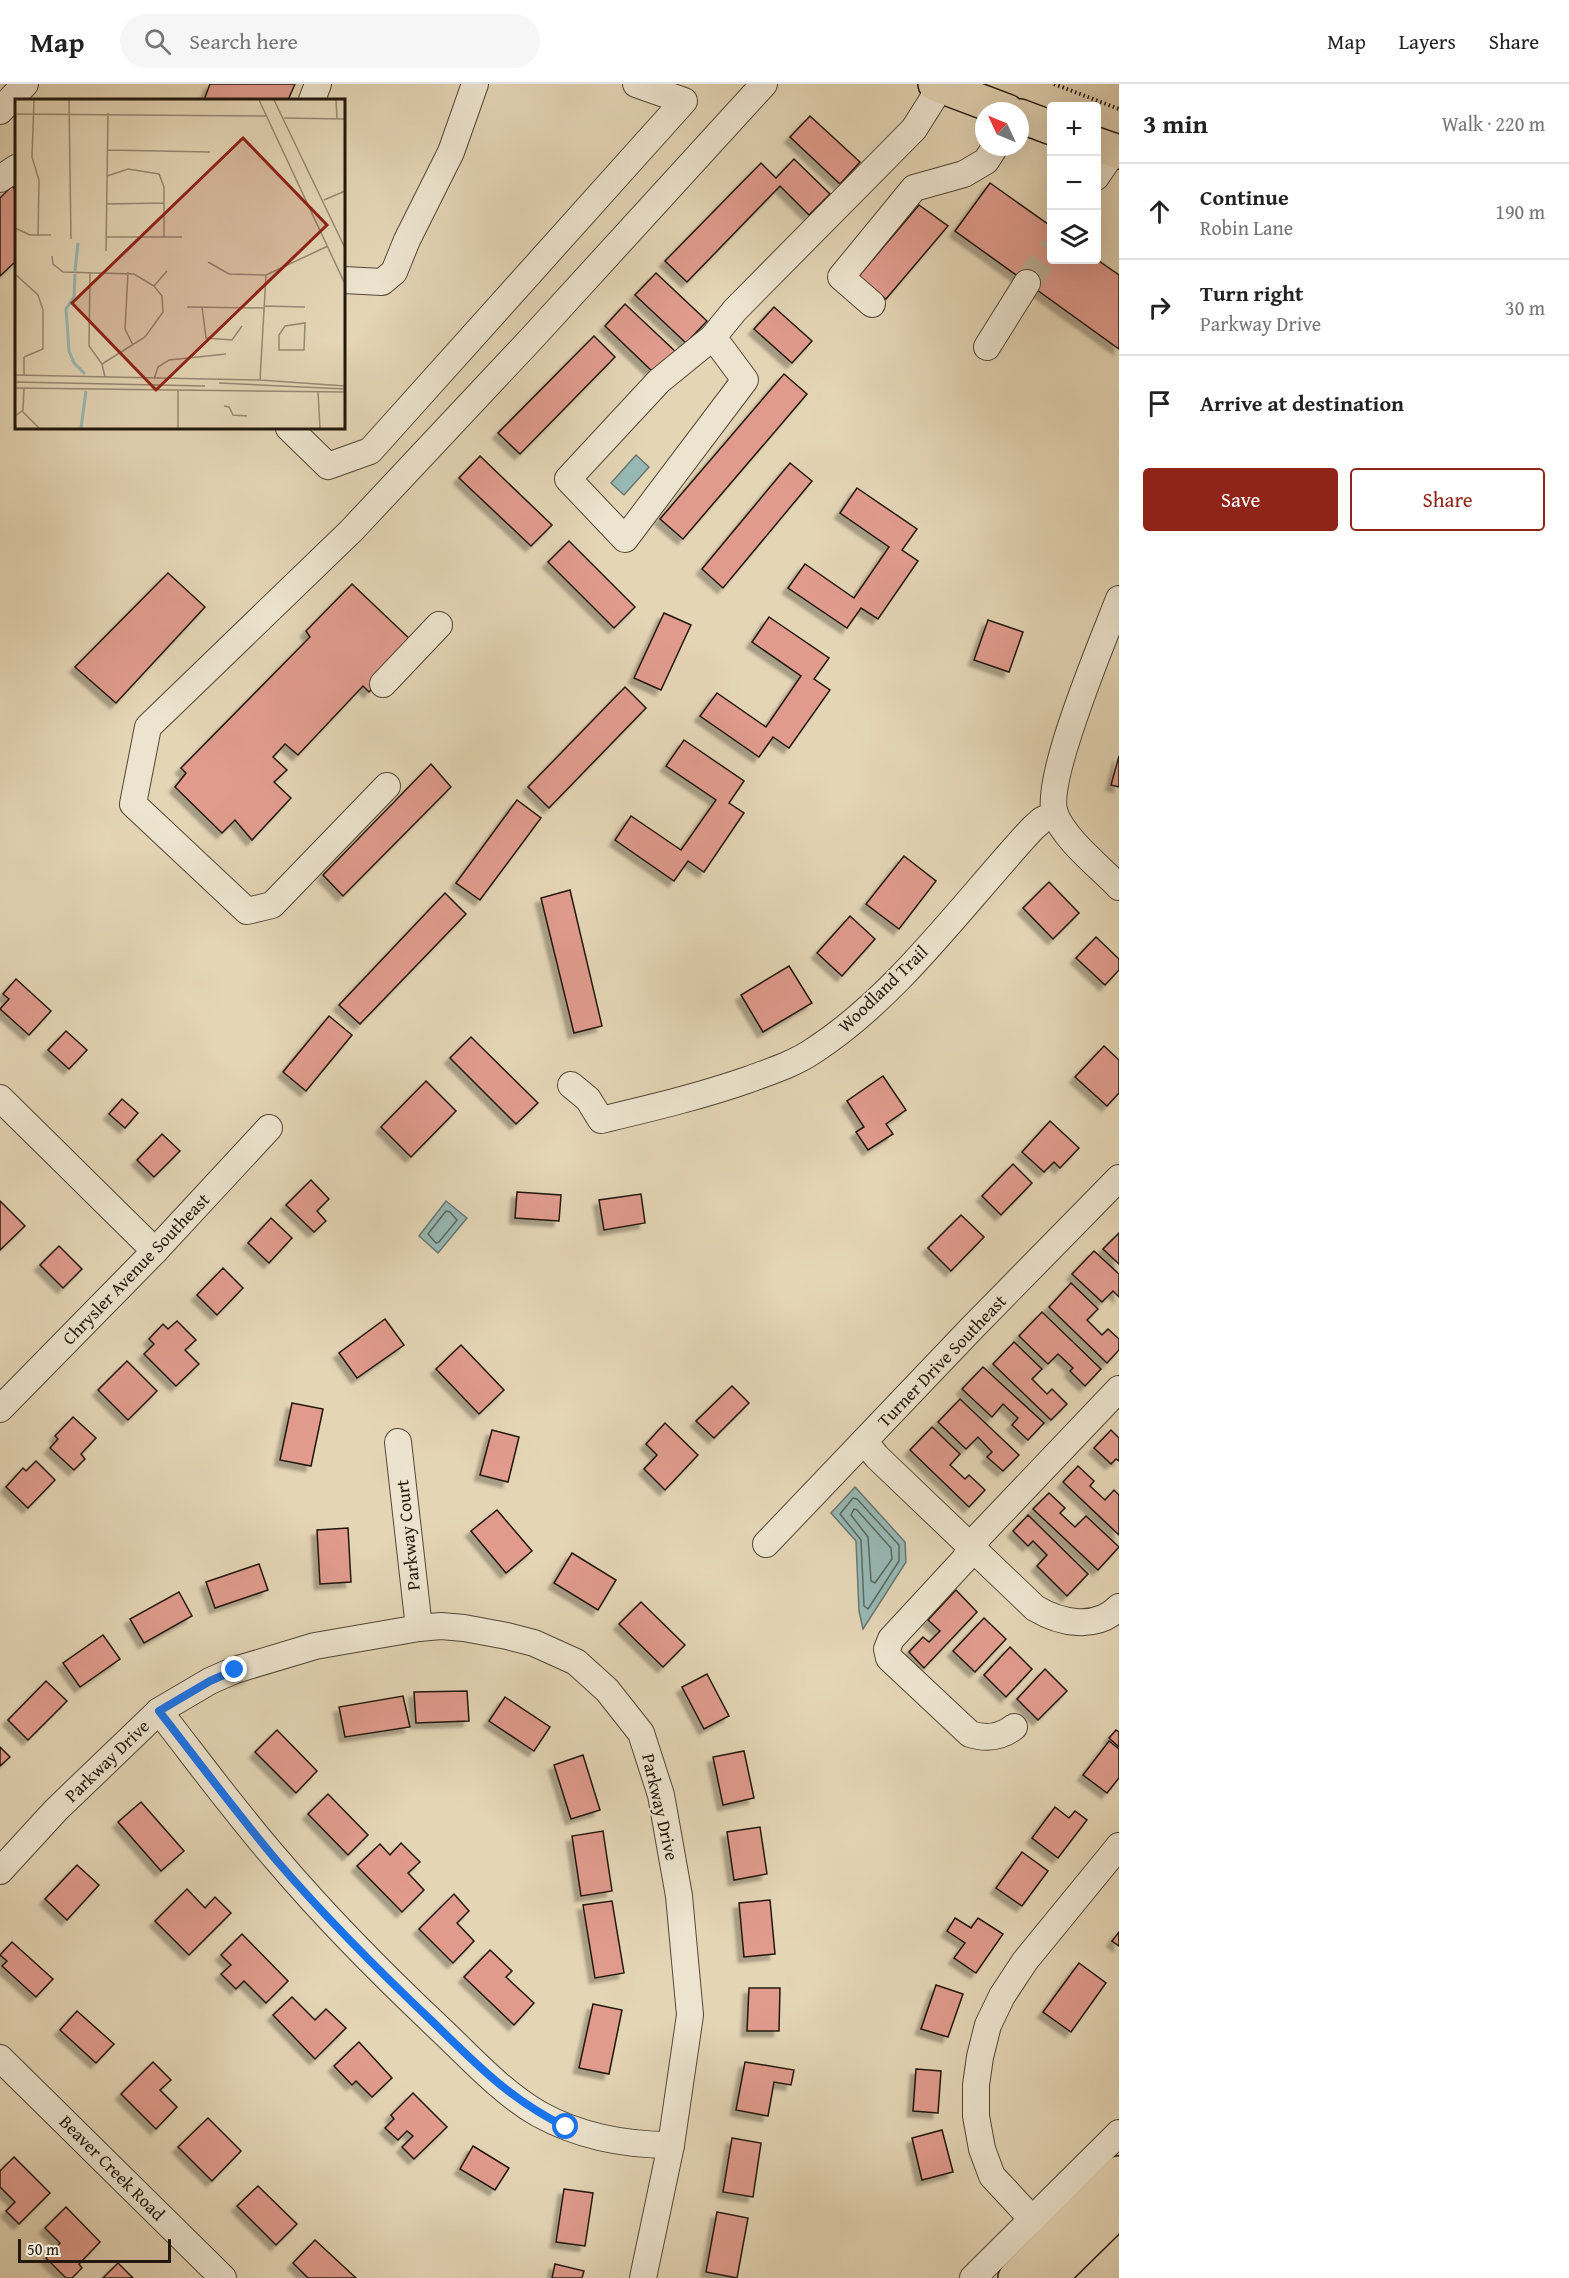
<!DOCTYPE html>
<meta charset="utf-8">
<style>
:root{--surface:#fff;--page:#f6f6f6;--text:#222;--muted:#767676;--line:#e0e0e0;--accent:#8f2418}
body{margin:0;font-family:"Gentium Book Plus",serif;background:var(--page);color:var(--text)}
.controls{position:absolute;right:18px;top:18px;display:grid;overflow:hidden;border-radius:6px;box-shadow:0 6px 24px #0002}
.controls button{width:54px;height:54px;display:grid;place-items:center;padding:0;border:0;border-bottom:2px solid var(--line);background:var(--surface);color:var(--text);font:30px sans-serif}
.compass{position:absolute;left:975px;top:18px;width:54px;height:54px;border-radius:50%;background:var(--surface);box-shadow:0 6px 24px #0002;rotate:314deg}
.scale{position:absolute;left:18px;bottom:15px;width:153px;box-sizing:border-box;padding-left:6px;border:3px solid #22180d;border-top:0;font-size:16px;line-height:21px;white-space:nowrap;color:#22180d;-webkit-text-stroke:4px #ede4cf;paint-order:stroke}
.stop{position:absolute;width:18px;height:18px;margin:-14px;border:4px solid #1a73e8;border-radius:50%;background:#fff}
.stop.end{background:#1a73e8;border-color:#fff;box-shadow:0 2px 6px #0008}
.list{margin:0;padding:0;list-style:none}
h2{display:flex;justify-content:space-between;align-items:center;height:78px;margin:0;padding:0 24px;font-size:26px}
h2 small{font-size:20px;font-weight:400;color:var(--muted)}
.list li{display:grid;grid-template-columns:39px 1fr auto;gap:18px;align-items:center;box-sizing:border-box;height:96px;padding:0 24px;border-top:2px solid var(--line)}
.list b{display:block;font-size:22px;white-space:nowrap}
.list p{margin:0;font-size:20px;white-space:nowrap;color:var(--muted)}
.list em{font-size:20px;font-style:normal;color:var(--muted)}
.actions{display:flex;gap:12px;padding:18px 24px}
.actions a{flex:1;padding:14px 0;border:2px solid var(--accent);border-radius:6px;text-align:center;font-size:21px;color:var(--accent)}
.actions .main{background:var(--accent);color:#fff}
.icon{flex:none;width:33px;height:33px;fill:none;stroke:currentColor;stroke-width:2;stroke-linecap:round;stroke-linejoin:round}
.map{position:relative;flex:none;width:1119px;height:2194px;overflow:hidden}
header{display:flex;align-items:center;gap:36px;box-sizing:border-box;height:84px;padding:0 30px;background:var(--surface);border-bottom:2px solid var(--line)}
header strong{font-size:28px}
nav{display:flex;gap:33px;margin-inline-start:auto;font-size:21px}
.search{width:420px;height:54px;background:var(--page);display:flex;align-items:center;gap:15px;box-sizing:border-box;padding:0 21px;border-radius:33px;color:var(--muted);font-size:22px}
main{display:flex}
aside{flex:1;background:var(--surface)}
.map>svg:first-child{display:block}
.water{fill:#97b8b4;stroke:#687871;stroke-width:1.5}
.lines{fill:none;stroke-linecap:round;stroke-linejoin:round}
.shore{stroke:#5c6860;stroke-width:1.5}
.building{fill:#e09b8d;stroke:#22180d;stroke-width:1.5;filter:url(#shadow)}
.minor-tunnel{stroke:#bdaf93;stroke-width:26;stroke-dasharray:26 13;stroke-linecap:butt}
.minor-casing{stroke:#524737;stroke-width:28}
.major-casing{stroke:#22180d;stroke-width:36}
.path{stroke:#22180d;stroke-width:4;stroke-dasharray:1.5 3;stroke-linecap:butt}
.minor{stroke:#ede4cf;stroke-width:26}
.major{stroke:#e4d5b5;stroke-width:33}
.route{stroke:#1a73e8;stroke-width:8}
.labels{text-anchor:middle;stroke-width:4.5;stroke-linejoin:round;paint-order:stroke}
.street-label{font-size:18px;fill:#22180d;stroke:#ede4cf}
.inset-river{fill:none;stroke:#97b8b4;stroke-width:3}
.inset-road{fill:none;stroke:#968972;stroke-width:1.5}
.view{fill:#8f2418;fill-opacity:0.15;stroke:#8f2418;stroke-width:3}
.inset-edge{fill:none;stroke:#22180d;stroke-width:3}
</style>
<header>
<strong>Map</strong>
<div class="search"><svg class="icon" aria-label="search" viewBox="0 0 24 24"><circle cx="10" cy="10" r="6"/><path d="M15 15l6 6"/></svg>Search here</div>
<nav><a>Map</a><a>Layers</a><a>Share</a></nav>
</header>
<main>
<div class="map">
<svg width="1119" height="2194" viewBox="0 0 1119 2194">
<defs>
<filter id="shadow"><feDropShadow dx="-5.5" dy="5.5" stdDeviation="1.5" flood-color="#0004"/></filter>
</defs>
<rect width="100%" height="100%" fill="#e4d5b5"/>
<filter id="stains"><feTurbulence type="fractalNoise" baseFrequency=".00333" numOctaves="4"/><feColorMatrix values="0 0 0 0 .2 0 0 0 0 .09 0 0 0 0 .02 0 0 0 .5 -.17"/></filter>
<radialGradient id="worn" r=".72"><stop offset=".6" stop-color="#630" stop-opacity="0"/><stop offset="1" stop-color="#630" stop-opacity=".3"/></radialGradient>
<g class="water">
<polygon points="636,371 649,383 624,411 611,399"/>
<polygon points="446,1117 467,1134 438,1169 419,1152"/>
<polygon points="855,1403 905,1458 906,1478 863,1545 859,1527 856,1457 831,1429"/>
</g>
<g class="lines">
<g class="shore">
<polygon points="446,1127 450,1128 457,1136 439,1158 436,1159 428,1150"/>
<polygon points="853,1414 857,1415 899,1461 899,1477 868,1525 864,1522 861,1456 840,1430"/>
<polygon points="854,1425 857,1426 891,1464 892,1475 875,1499 871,1497 868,1453 851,1431"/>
</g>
</g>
<g class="building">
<polygon points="210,0 295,0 288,16 204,16"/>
<polygon points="810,32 860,78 840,100 790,53"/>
<polygon points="794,75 830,110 809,131 780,102 687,198 665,177 761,79 776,94"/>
<polygon points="990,99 1052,143 1052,176 1096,175 1119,191 1119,265 955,147"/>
<polygon points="12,102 16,107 16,177 0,192 0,114"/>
<polygon points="919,121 948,142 886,215 858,193"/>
<polygon points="656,189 707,237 686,259 635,211"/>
<polygon points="625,220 676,268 655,290 605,242"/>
<polygon points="774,223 812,257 792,279 754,245"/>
<polygon points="594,252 615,273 520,370 498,349"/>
<polygon points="784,290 807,310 683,455 660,435"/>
<polygon points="480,372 552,441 531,462 459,394"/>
<polygon points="790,379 812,397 723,504 702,485"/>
<polygon points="857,404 917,445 902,466 918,477 878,535 861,524 847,544 788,504 805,480 854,514 889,463 840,429"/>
<polygon points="569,457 635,523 614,544 548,478"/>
<polygon points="168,489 205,523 116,619 75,583"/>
<polygon points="352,500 414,559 369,608 363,602 298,671 285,660 273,673 287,686 274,698 291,714 252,756 235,736 222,749 175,703 186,689 181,684 310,553 306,547"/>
<polygon points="664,529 691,541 661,606 634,594"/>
<polygon points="769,533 829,574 814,595 830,606 789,664 773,653 759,673 700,632 717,609 766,643 801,592 752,558"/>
<polygon points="988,536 1023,548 1009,588 974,576"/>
<polygon points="625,603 646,624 549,724 528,703"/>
<polygon points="684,656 744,697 729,719 744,729 704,788 688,777 674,797 615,756 631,732 681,766 716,716 666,682"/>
<polygon points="1119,672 1119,703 1111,701"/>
<polygon points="431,680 451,703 343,812 323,791"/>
<polygon points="517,716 541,734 480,816 456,799"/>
<polygon points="904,772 936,797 899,845 866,820"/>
<polygon points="1049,798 1079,829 1053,855 1023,824"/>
<polygon points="570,806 602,942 574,949 541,814"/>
<polygon points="445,809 466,830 360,940 339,921"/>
<polygon points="850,832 875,855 842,892 817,869"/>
<polygon points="1096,853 1119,875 1119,886 1105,901 1076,874"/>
<polygon points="789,882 812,919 763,948 741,911"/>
<polygon points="16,895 51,927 29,951 0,925 9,915 3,910"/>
<polygon points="329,932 352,951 306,1007 283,988"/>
<polygon points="66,947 87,966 69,985 48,966"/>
<polygon points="471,953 538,1019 516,1040 450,974"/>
<polygon points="1104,962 1119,976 1119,1009 1107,1022 1075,993"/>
<polygon points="883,992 906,1026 886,1040 893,1050 868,1066 856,1048 864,1043 847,1017"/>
<polygon points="426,997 456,1027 411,1073 381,1043"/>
<polygon points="122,1015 138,1029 125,1044 109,1030"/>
<polygon points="1050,1037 1079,1064 1060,1084 1054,1078 1044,1088 1022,1068"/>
<polygon points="162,1050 180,1067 154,1093 137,1076"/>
<polygon points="1013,1080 1032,1099 1001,1131 982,1112"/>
<polygon points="311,1096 329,1115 317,1127 326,1137 314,1148 286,1121"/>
<polygon points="517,1108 561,1111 559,1137 515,1134"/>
<polygon points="641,1110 645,1139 604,1146 599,1116"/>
<polygon points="0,1117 25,1142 0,1166"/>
<polygon points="961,1131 984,1153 951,1187 928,1164"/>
<polygon points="271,1134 292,1154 269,1179 248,1159"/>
<polygon points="1119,1149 1119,1180 1103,1165"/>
<polygon points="59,1162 82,1185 63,1204 40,1181"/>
<polygon points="1094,1167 1119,1190 1119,1213 1113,1207 1102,1218 1072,1190"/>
<polygon points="223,1184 243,1204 217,1231 197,1211"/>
<polygon points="1071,1199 1098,1225 1087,1236 1102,1251 1108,1245 1119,1255 1119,1266 1107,1279 1049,1223"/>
<polygon points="1042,1228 1101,1285 1085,1302 1070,1287 1073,1284 1058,1270 1048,1280 1019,1252"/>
<polygon points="385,1235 404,1261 357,1294 339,1269"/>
<polygon points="177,1237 196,1256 185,1266 199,1280 176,1302 144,1270 154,1260 149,1255 163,1240 168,1245"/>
<polygon points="1014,1258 1042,1285 1032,1295 1047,1310 1052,1305 1067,1320 1051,1336 993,1280"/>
<polygon points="461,1261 504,1306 479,1330 436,1285"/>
<polygon points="127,1277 157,1307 128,1336 98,1306"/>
<polygon points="983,1283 1044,1339 1028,1356 1012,1341 1018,1334 1003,1320 992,1333 962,1305"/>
<polygon points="732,1302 749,1319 714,1354 696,1337"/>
<polygon points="960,1315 1019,1371 1003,1387 987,1373 992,1368 978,1353 966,1365 938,1338"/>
<polygon points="292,1319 323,1325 311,1382 280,1376"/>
<polygon points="73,1333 96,1354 81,1370 85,1375 74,1386 50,1364 58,1355 55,1352"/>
<polygon points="665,1339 698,1371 665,1406 644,1385 657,1371 646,1360"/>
<polygon points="932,1343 960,1370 950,1381 965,1395 969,1391 985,1406 969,1423 910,1366"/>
<polygon points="492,1346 519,1353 508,1398 480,1391"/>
<polygon points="1111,1346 1119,1354 1119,1377 1116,1375 1111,1380 1094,1364"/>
<polygon points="36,1377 55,1396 28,1424 6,1403 23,1384 26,1387"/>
<polygon points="1078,1382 1094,1397 1090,1402 1105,1416 1114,1406 1119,1411 1119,1451 1063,1398"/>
<polygon points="1049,1409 1065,1424 1060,1429 1075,1443 1086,1432 1119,1463 1098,1486 1033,1425"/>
<polygon points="497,1426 532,1467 506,1489 471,1447"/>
<polygon points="1028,1431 1088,1490 1067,1512 1037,1482 1047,1471 1033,1457 1028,1462 1013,1447"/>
<polygon points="348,1444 351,1498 320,1500 317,1446"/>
<polygon points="572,1469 616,1496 598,1526 554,1499"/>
<polygon points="259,1480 268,1506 215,1524 206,1498"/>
<polygon points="956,1506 977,1528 924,1584 909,1568 923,1553 929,1558 940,1547 928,1536"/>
<polygon points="179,1508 192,1532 144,1559 130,1535"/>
<polygon points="641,1518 685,1561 663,1583 619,1540"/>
<polygon points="984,1534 1006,1555 975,1588 953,1567"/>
<polygon points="103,1551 120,1575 80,1603 63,1579"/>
<polygon points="1010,1563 1032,1585 1006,1613 984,1591"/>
<polygon points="1045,1585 1067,1607 1038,1636 1017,1615"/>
<polygon points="707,1590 729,1632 704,1645 682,1603"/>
<polygon points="46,1597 67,1617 28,1656 8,1636"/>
<polygon points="467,1607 469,1637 416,1639 414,1608"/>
<polygon points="403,1612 410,1643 345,1653 339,1623"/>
<polygon points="505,1613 550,1643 534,1667 489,1637"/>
<polygon points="277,1646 317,1687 296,1709 255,1668"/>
<polygon points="1116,1646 1119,1648 1119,1663 1109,1654"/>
<polygon points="1109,1657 1119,1665 1119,1694 1107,1709 1083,1691"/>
<polygon points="0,1663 10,1673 0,1682"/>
<polygon points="744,1667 754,1714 723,1721 713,1673"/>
<polygon points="583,1671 600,1726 571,1735 554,1681"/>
<polygon points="328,1710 368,1751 348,1771 308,1730"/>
<polygon points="141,1718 184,1767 161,1787 118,1738"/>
<polygon points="1055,1723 1069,1734 1075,1727 1087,1736 1058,1774 1032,1754"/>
<polygon points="760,1743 767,1790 734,1796 727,1748"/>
<polygon points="603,1747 612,1807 581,1812 572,1752"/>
<polygon points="401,1759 420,1778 408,1789 424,1806 402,1828 357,1782 380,1760 390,1771"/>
<polygon points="1022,1768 1048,1787 1022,1822 996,1804"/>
<polygon points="77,1781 99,1801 67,1836 45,1815"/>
<polygon points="187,1805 205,1824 215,1813 231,1829 189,1871 155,1837"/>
<polygon points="454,1810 469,1827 457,1839 474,1857 453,1879 419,1845"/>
<polygon points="770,1816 775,1870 744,1873 739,1819"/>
<polygon points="612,1817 624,1889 595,1894 583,1821"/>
<polygon points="955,1834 971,1844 978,1834 1003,1850 976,1889 954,1874 965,1859 947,1847"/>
<polygon points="1119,1848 1119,1862 1112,1857"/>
<polygon points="242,1850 288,1897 266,1919 244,1897 236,1905 221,1890 231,1881 221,1871"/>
<polygon points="12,1858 53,1895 36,1913 2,1882 7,1877 0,1871"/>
<polygon points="490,1866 512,1887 506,1893 534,1919 514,1941 464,1893"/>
<polygon points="1079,1879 1106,1899 1071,1948 1043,1928"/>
<polygon points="936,1901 963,1910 948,1953 921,1945"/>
<polygon points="749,1904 780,1904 779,1947 747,1947"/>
<polygon points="292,1913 315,1936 326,1925 346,1944 315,1975 273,1931"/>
<polygon points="593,1920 622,1926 609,1990 579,1984"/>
<polygon points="77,1927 114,1960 96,1979 60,1946"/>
<polygon points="359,1958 392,1994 372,2013 356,1997 352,2001 334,1982"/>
<polygon points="153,1978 171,1996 160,2006 177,2023 156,2045 121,2010"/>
<polygon points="745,1978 794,1986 791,2001 774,1998 768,2032 736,2026"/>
<polygon points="916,1985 941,1987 938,2029 913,2027"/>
<polygon points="413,2009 447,2043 414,2075 402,2063 413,2052 407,2047 398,2056 385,2044 394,2035 391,2031"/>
<polygon points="208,2034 241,2067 212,2097 178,2063"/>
<polygon points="942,2046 953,2088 922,2096 912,2054"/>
<polygon points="732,2054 761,2059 753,2113 723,2108"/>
<polygon points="473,2062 509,2084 495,2106 460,2085"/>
<polygon points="14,2073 50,2109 19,2140 6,2127 15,2118 0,2103 0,2087"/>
<polygon points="258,2102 297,2140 276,2161 237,2122"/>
<polygon points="564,2105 593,2109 585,2162 556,2158"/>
<polygon points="66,2123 100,2158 79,2180 82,2184 72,2194 66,2194 46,2174 60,2159 45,2144"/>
<polygon points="717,2128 748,2134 737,2194 706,2188"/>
<polygon points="315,2156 356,2194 308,2194 293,2179"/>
<polygon points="118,2179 133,2194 103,2194"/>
<polygon points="555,2180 584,2187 582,2194 552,2194"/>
</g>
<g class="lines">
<polyline class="minor-tunnel" points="1027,199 1052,163"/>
<g class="minor-casing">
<g id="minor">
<polyline points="312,16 318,0"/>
<polyline points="0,27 25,0"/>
<polyline points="1096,93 1114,67"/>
<polyline points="0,95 16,84"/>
<polyline points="344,196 382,198 394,188 407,156 451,68 475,0"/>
<polyline points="872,220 841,193 914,104 964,90 986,77 995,63"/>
<polyline points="713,253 745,296 625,455 568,395 659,297 713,253 735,226 914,45 941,2"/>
<polyline points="987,263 1027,199"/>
<polyline points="289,344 328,382 370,367 684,17 636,0"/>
<path d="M1119 515C1104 554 1043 697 1055 730 1065 756 1100 783 1119 803"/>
<polyline points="383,600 439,541"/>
<polyline points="387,702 272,821 247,827 133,720 148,643 351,447 533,253 764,0"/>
<path d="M571 1001 588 1015 601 1036C651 1024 702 1012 750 995 771 987 794 980 813 967 897 913 965 817 1033 744L1042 736 1055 730"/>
<polyline points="0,1014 155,1167"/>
<polyline points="0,1325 155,1167 269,1044"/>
<polyline points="398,1358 419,1544"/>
<path d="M865 1358 877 1373 1035 1524C1060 1539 1096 1547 1119 1523"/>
<polyline points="766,1460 972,1244 1119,1094"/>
<path d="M159 1627C198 1677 236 1729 278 1777 328 1836 383 1891 439 1944 471 1974 501 2008 539 2030 579 2052 625 2061 671 2061"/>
<path d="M1014 1643C1000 1654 986 1655 970 1650L889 1574 887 1565 891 1555 965 1475 970 1464 980 1451 1119 1305"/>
<polyline points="0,1787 56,1726 159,1627 210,1597 235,1586 315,1562 419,1544 441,1542 464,1544 507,1552 534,1559 576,1578 607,1606 641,1649 661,1711 679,1812 690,1931 671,2061 643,2194"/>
<polyline points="0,1974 223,2194"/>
<polyline points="1033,2136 992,2092 982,2065 976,2032 976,2001 980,1973 988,1941 1002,1912 1025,1877 1119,1762"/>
<polyline points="973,2194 1119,2049"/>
</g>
</g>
<g class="major-casing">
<g id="major">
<polyline points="935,0 1007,27"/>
<polyline points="1020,32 1052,44"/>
<polyline points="1096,60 1119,68"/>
<polyline points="1015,2194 1119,2089"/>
<polyline points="1050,2194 1119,2126"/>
</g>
</g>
<polyline class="path" points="1054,0 1119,25"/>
<use href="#minor" class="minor"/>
<use href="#major" class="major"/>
</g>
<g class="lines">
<path class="route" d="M235 1586 210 1597 159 1627C198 1677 236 1728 277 1777 326 1834 380 1888 435 1940 478 1982 511 2016 566 2043"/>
</g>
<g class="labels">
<g class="street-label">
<text transform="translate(883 905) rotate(-44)" y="6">Woodland Trail</text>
<text transform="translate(136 1185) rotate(-46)" y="6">Chrysler Avenue Southeast</text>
<text transform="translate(942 1277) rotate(-46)" y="6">Turner Drive Southeast</text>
<text transform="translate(408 1451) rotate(-96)" y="6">Parkway Court</text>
<text transform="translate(107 1677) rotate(-44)" y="6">Parkway Drive</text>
<text transform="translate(660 1723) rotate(77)" y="6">Parkway Drive</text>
<text transform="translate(112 2084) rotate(45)" y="6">Beaver Creek Road</text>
</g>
</g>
<g transform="translate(15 15)">
<rect width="330" height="330" fill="#e4d5b5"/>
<path class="inset-river" d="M60 172 63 144M60 175 59 198 51 210 54 252 59 264 70 275M66 329 71 292"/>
<path class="inset-road" d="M19 1 17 58 24 81 23 137M54 1 56 140M244 1 330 185M259 1 330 149M321 1 322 20M0 15 251 17M269 19 330 20M92 51 195 53M92 77 113 70 144 75 149 88V138M309 101 330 92M92 105 149 104M0 129 15 136H36M92 138H167M91 152 93 14M37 157 38 165 48 173 119 175 139 187 147 197 148 213 130 238 87 265M193 163 214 175 251 176M75 173 74 247 87 265 90 278M113 173 110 230 118 246M0 175 23 196 28 211V250L9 258M139 187 152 172M249 207 290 208M172 208 249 209M187 208 191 239 217 241 227 227M290 224 289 251H264V236L270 227ZM0 276 245 281 330 287M9 277V258M139 280 143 268 154 261 211 255M245 281 251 176 313 147M0 283 190 287M204 284 330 290M0 289 330 293M303 292 305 329M209 307 214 308 218 316 232 317M7 312 24 329M0 317 8 311 9 289M163 329V292"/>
<path class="view" d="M228 39 312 126 141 291 57 204Z"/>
<rect width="330" height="330" class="inset-edge"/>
</g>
<rect width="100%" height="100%" filter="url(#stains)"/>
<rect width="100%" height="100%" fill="url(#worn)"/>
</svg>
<div class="controls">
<button>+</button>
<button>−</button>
<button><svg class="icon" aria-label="layers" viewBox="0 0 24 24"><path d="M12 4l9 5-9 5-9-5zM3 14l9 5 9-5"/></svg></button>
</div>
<svg class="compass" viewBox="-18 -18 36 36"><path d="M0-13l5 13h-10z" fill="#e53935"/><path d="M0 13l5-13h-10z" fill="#767676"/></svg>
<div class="scale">50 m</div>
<div class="stop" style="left:566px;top:2043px"></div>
<div class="stop end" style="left:235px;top:1586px"></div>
</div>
<aside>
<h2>3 min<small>Walk · 220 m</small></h2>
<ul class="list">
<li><svg class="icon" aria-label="ahead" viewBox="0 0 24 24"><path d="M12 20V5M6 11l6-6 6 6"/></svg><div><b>Continue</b><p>Robin Lane</p></div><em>190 m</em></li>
<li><svg class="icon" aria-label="right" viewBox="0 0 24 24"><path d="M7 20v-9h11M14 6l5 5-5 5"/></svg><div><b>Turn right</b><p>Parkway Drive</p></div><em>30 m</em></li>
<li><svg class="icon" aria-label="arrive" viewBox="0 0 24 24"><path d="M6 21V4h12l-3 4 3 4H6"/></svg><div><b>Arrive at destination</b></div></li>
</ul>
<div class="actions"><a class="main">Save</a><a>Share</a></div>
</aside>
</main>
